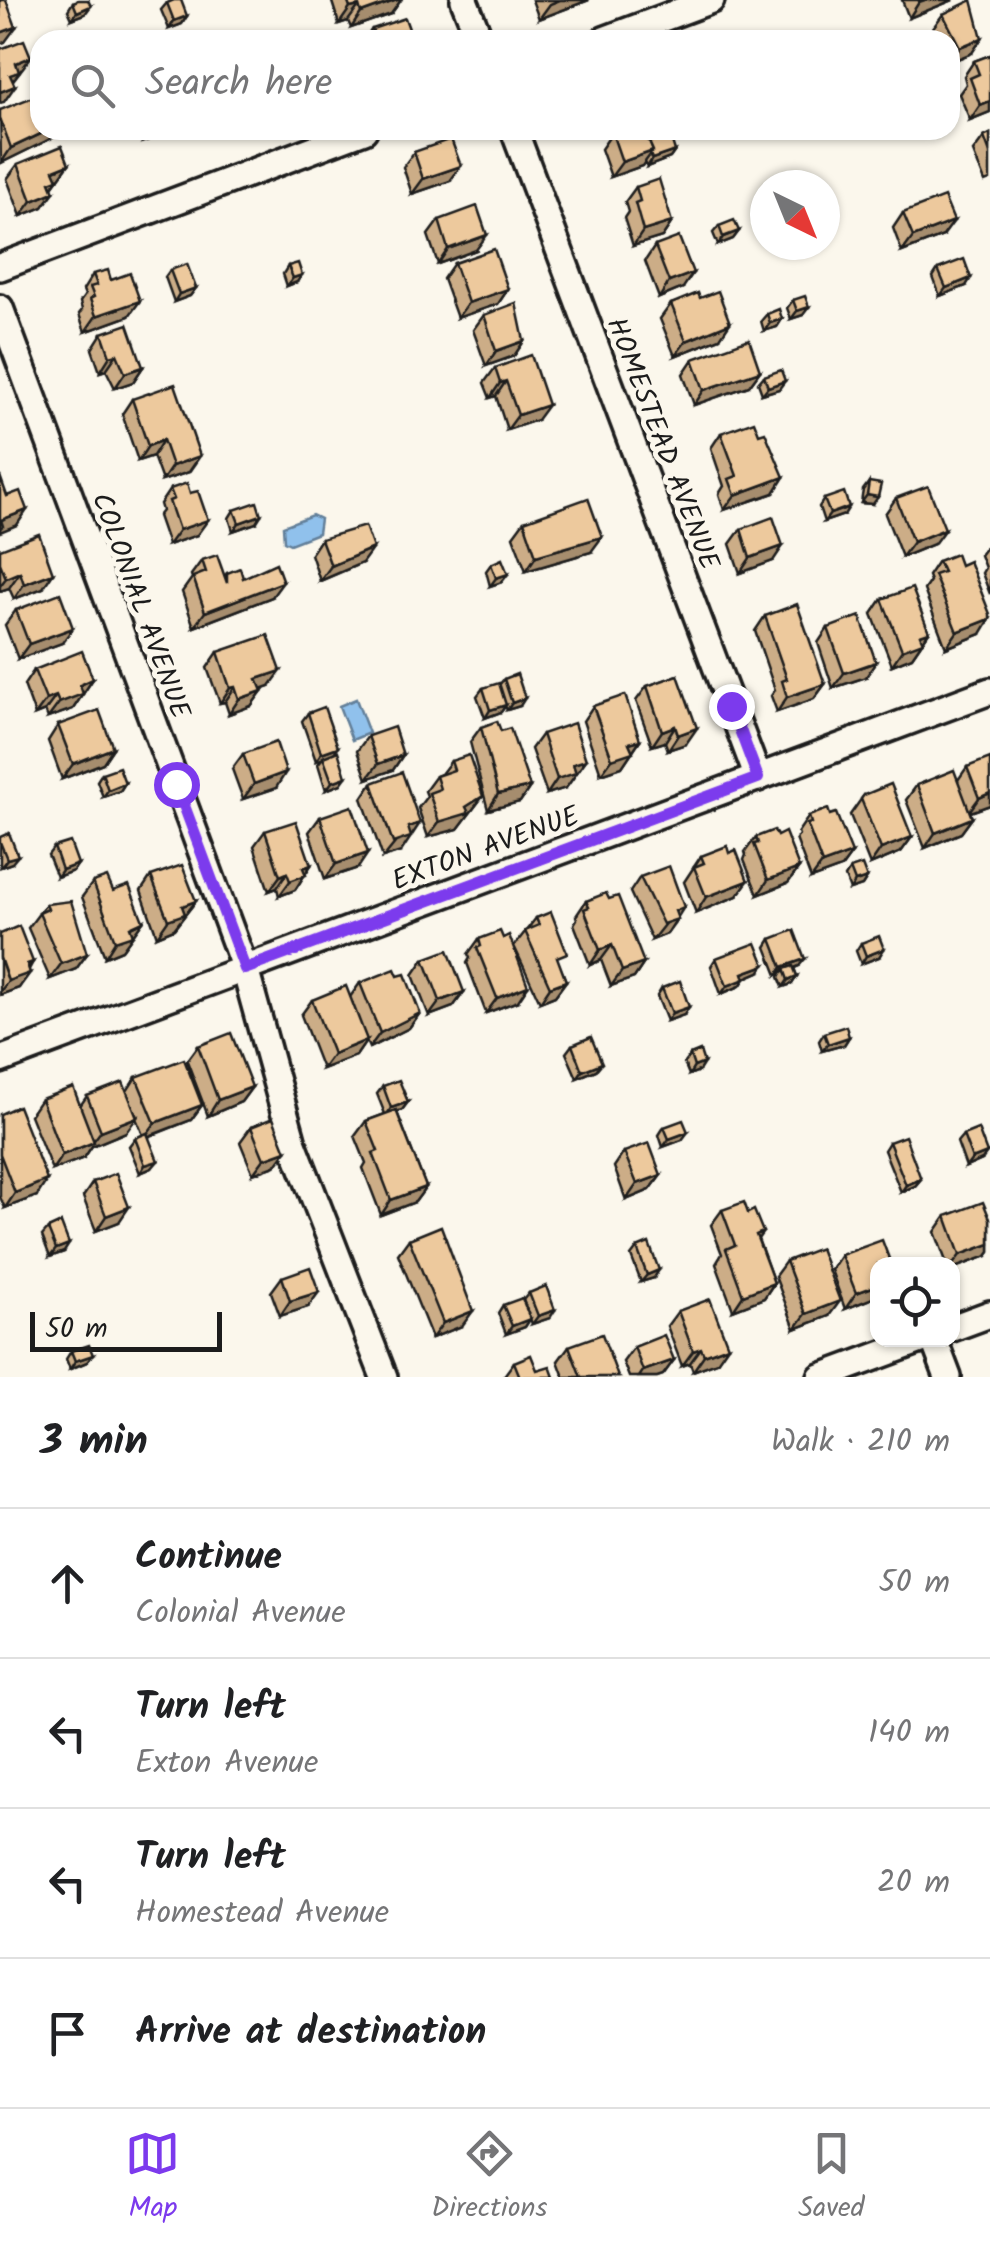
<!DOCTYPE html>
<meta charset="utf-8">
<style>
:root{--surface:#fff;--page:#f6f6f6;--text:#202124;--muted:#757577;--line:#e0e0e0;--accent:#7c3aed}
body{margin:0;font-family:Kalam,sans-serif;background:var(--page);color:var(--text)}
.controls{position:absolute;right:30px;bottom:30px;display:grid;overflow:hidden;border-radius:20px;box-shadow:0 2px 8px #0004}
.controls button{width:90px;height:90px;display:grid;place-items:center;padding:0;border:0;border-bottom:2px solid var(--line);background:var(--surface);color:var(--text);font:50px sans-serif}
.compass{position:absolute;left:750px;top:170px;width:90px;height:90px;border-radius:50%;background:var(--surface);box-shadow:0 2px 8px #0004;rotate:137deg}
.scale{position:absolute;left:30px;bottom:25px;width:192px;box-sizing:border-box;padding-left:10px;border:5px solid #1c1c1c;border-top:0;font-size:28px;line-height:35px;white-space:nowrap;color:#1c1c1c;-webkit-text-stroke:8px #fbf7ec;paint-order:stroke}
.stop{position:absolute;width:30px;height:30px;margin:-22px;border:8px solid #7c3aed;border-radius:50%;background:#fff}
.stop.end{background:#7c3aed;border-color:#fff;box-shadow:0 2px 10px #0008}
.list{margin:0;padding:0;list-style:none}
h2{display:flex;justify-content:space-between;align-items:center;height:130px;margin:0;padding:0 40px;font-size:42px}
h2 small{font-size:32px;font-weight:400;color:var(--muted)}
.list li{display:grid;grid-template-columns:65px 1fr auto;gap:30px;align-items:center;box-sizing:border-box;height:150px;padding:0 40px;border-top:2px solid var(--line)}
.list b{display:block;font-size:38px;white-space:nowrap}
.list p{margin:0;font-size:32px;white-space:nowrap;color:var(--muted)}
.list em{font-size:32px;font-style:normal;color:var(--muted)}
.icon{flex:none;width:55px;height:55px;fill:none;stroke:currentColor;stroke-width:2;stroke-linecap:round;stroke-linejoin:round}
.map{position:relative;flex:none;width:990px;height:1377px;overflow:hidden}
.search{position:absolute;background:var(--surface);box-shadow:0 2px 8px #0004;left:30px;right:30px;top:30px;height:110px;display:flex;align-items:center;gap:25px;box-sizing:border-box;padding:0 35px;border-radius:30px;color:var(--muted);font-size:38px}
.sheet{height:730px;background:var(--surface)}
nav{display:flex;justify-content:space-around;align-items:center;box-sizing:border-box;height:140px;border-top:2px solid var(--line);background:var(--surface);font-size:28px;color:var(--muted)}
nav a{display:grid;justify-items:center;gap:5px}
nav .on{color:var(--accent)}
.map>svg:first-child{display:block}
.water{fill:#90c1ec;stroke:#627f99;stroke-width:2.5}
.lines{fill:none;stroke-linecap:round;stroke-linejoin:round}
.minor-casing{stroke:#1c1c1c;stroke-width:32}
.minor{stroke:#fbf7ec;stroke-width:25}
.wall{fill:#ccad87;stroke:#1c1c1c;stroke-width:2.5}
.shaded-wall{fill:#a68d6e;stroke:#1c1c1c;stroke-width:2.5}
.building{fill:#edc99d;stroke:#1c1c1c;stroke-width:2.5}
.route{stroke:#7c3aed;stroke-width:12}
.labels{text-anchor:middle;stroke-width:10;stroke-linejoin:round;paint-order:stroke}
.street-label{font-size:28px;fill:#1c1c1c;stroke:#fbf7ec}
</style>
<div class="map">
<svg width="990" height="1377" viewBox="0 0 990 1377">
<rect width="100%" height="100%" fill="#fbf7ec"/>
<filter id="ink" filterUnits="userSpaceOnUse"><feTurbulence type="fractalNoise" baseFrequency=".01" numOctaves="2"/><feDisplacementMap in="SourceGraphic" scale="20" xChannelSelector="R" yChannelSelector="G"/><feConvolveMatrix kernelMatrix="1 2 1 2 8 2 1 2 1" color-interpolation-filters="sRGB"/></filter>
<g filter="url(#ink)">
<g class="water">
<polygon points="312,515 320,519 318,533 290,544 284,541 283,526"/>
<polygon points="356,699 369,733 352,740 339,706"/>
</g>
<g class="lines">
<g class="minor-casing">
<g id="minor">
<polyline points="464,0 480,40"/>
<polyline points="604,40 711,0"/>
<polyline points="514,130 758,778"/>
<polyline points="0,267 364,130"/>
<polyline points="0,308 245,969 293,1143 384,1377"/>
<polyline points="0,1060 990,691"/>
<polyline points="952,1328 990,1314"/>
<polyline points="934,1340 948,1377"/>
<polyline points="821,1377 921,1340"/>
</g>
</g>
<use href="#minor" class="minor"/>
</g>
<g class="wall">
<polygon points="333,0 401,0 391,14 351,28 348,21 339,24 332,2"/>
<polygon points="532,0 589,0 539,19"/>
<polygon points="902,0 953,0 909,18"/>
<polygon points="73,2 85,14 72,19 68,10"/>
<polygon points="167,3 187,16 182,24 169,29 161,10"/>
<polygon points="943,14 972,53 950,62 950,40 938,40 932,29"/>
<polygon points="372,29 413,40 364,40"/>
<polygon points="990,55 990,112 970,120 959,94 966,84 964,76 974,61"/>
<polygon points="0,110 52,138 1,163"/>
<polygon points="138,130 175,130 143,142"/>
<polygon points="612,133 649,142 675,151 670,158 647,167 645,162 642,166 611,177 601,149"/>
<polygon points="990,134 990,180 985,182 973,152 984,137"/>
<polygon points="414,152 450,181 412,194 403,167"/>
<polygon points="18,164 69,164 52,187 43,207 21,216 7,179"/>
<polygon points="636,187 672,222 662,237 633,246 624,218 628,212 625,202"/>
<polygon points="903,213 943,236 902,252 893,228"/>
<polygon points="439,220 476,250 438,264 428,235"/>
<polygon points="719,226 739,231 733,239 718,245 713,233"/>
<polygon points="655,246 683,288 659,298 645,261"/>
<polygon points="454,263 508,289 498,304 457,318 443,279"/>
<polygon points="288,266 297,282 287,286 283,274"/>
<polygon points="938,269 966,286 940,296 933,277"/>
<polygon points="170,270 196,288 190,296 174,302 165,277"/>
<polygon points="93,274 111,280 129,316 85,332 79,314 82,310 80,302 85,295 83,290"/>
<polygon points="700,298 720,338 675,356 660,319 671,304"/>
<polygon points="793,300 803,315 791,319 787,308"/>
<polygon points="767,314 782,319 777,327 764,331 761,321"/>
<polygon points="484,315 524,341 514,356 486,366 473,330"/>
<polygon points="102,333 143,367 133,382 115,388 106,370 100,372 92,349"/>
<polygon points="693,359 760,371 749,386 694,405 683,374"/>
<polygon points="495,368 537,420 507,430 496,396 490,398 484,383"/>
<polygon points="764,376 779,389 762,394 758,383"/>
<polygon points="132,399 189,472 162,481 153,456 138,461 122,414"/>
<polygon points="721,433 759,434 774,493 724,510 719,494 724,486 711,448"/>
<polygon points="869,482 873,504 861,503 863,490"/>
<polygon points="170,489 197,535 168,545 158,516 162,511 160,504"/>
<polygon points="896,498 934,544 902,557 885,514"/>
<polygon points="824,499 844,515 824,522 819,507"/>
<polygon points="234,510 256,523 233,531 229,518"/>
<polygon points="524,521 591,552 526,571 513,536"/>
<polygon points="741,529 773,561 740,573 730,544"/>
<polygon points="321,539 362,563 320,581 311,554"/>
<polygon points="990,542 990,594 982,573 985,568 980,555"/>
<polygon points="0,549 43,588 14,599 9,588 0,591"/>
<polygon points="202,560 225,576 227,573 243,578 272,597 194,627 182,592 192,578 191,575"/>
<polygon points="938,561 960,565 981,634 946,648 924,590 930,581 928,576"/>
<polygon points="491,564 502,582 490,586 486,571"/>
<polygon points="882,599 929,632 912,657 892,665 872,614"/>
<polygon points="16,610 62,643 18,659 5,625"/>
<polygon points="765,616 825,684 814,699 777,712 771,696 775,690 755,631"/>
<polygon points="828,628 866,677 833,688 818,643"/>
<polygon points="218,652 270,686 261,689 262,691 251,706 229,714 225,702 220,703 207,668"/>
<polygon points="34,670 93,679 73,709 48,718 45,711 35,715 24,685"/>
<polygon points="678,675 686,744 668,750 665,742 652,746 636,701 647,686"/>
<polygon points="504,679 520,706 507,710 505,706 501,712 485,718 477,696 483,688 499,685"/>
<polygon points="593,706 640,740 622,767 601,774 583,721"/>
<polygon points="308,713 334,752 341,784 326,790 318,764 322,759 316,761 302,721"/>
<polygon points="58,725 113,748 103,763 62,779 48,741"/>
<polygon points="481,727 501,731 530,787 520,802 488,810 470,742"/>
<polygon points="542,734 586,760 566,788 547,794 531,749"/>
<polygon points="368,736 403,755 393,770 367,779 357,751"/>
<polygon points="243,754 276,788 243,799 232,769"/>
<polygon points="451,761 483,796 458,829 428,837 418,808 427,796 425,791 436,776 441,774"/>
<polygon points="967,767 990,805 970,812 972,818 961,833 925,848 906,800 917,785 958,780"/>
<polygon points="102,773 125,783 120,791 103,797 97,781"/>
<polygon points="372,783 401,852 383,858 362,798"/>
<polygon points="864,795 912,837 901,852 870,865 850,815"/>
<polygon points="809,816 852,853 841,868 811,879 796,839 799,835 798,832"/>
<polygon points="320,817 358,868 325,879 309,832"/>
<polygon points="265,831 311,865 295,890 279,896 277,888 269,891 254,846"/>
<polygon points="777,836 799,868 788,883 758,895 744,860 746,855 745,852 756,837"/>
<polygon points="0,837 12,863 1,867 0,864"/>
<polygon points="54,847 78,864 73,871 57,877 48,855"/>
<polygon points="701,856 737,896 696,913 684,882"/>
<polygon points="850,869 867,878 862,886 850,890 845,877"/>
<polygon points="151,876 196,901 174,929 157,936 141,891"/>
<polygon points="640,877 678,919 667,934 652,940 630,892"/>
<polygon points="93,882 113,891 143,921 122,950 105,957 82,897"/>
<polygon points="586,901 644,963 634,978 611,986 601,960 590,965 574,924 577,919 576,916"/>
<polygon points="46,904 87,954 76,969 50,979 28,928"/>
<polygon points="536,918 559,964 566,981 555,996 540,1002 514,946"/>
<polygon points="0,934 33,962 19,988 0,995"/>
<polygon points="479,939 518,1001 486,1013 467,963 470,958 468,954"/>
<polygon points="771,939 799,966 794,968 797,976 792,984 783,987 779,977 781,973 777,975 766,947"/>
<polygon points="861,943 879,957 861,964 856,951"/>
<polygon points="716,958 759,972 745,978 740,986 721,994 711,966"/>
<polygon points="424,959 464,992 453,1007 429,1016 413,975"/>
<polygon points="398,976 420,1013 409,1028 369,1048 366,1041 356,1056 322,1069 301,1015 312,1000 350,997 360,983"/>
<polygon points="662,988 684,1015 667,1021 657,996"/>
<polygon points="824,1033 849,1037 844,1045 822,1051 819,1041"/>
<polygon points="572,1045 596,1070 577,1078 566,1053"/>
<polygon points="198,1046 252,1087 241,1102 208,1116 187,1061"/>
<polygon points="690,1055 699,1071 689,1075 684,1063"/>
<polygon points="136,1077 202,1105 191,1120 148,1137 152,1168 140,1173 129,1146 135,1138 143,1135 136,1118 126,1132 92,1146 84,1158 52,1170 30,1115 41,1099 80,1106 87,1096 127,1091"/>
<polygon points="383,1086 408,1102 402,1110 397,1112 426,1187 415,1202 381,1215 363,1168 366,1163 355,1136 366,1121 385,1114 377,1094"/>
<polygon points="0,1114 37,1196 5,1208 0,1197"/>
<polygon points="251,1127 275,1166 253,1174 240,1142"/>
<polygon points="664,1127 682,1140 663,1147 659,1135"/>
<polygon points="963,1135 982,1160 966,1167 957,1142"/>
<polygon points="889,1142 921,1179 915,1186 901,1192 884,1150"/>
<polygon points="624,1152 661,1175 650,1190 626,1200 614,1167"/>
<polygon points="93,1182 119,1222 96,1231 83,1197"/>
<polygon points="722,1210 748,1213 763,1232 758,1239 774,1283 764,1298 733,1310 716,1264 722,1254 711,1225"/>
<polygon points="946,1216 990,1219 990,1252 987,1256 952,1269 952,1264 947,1264 935,1232"/>
<polygon points="48,1229 64,1252 50,1257 42,1236"/>
<polygon points="409,1239 462,1326 432,1338 398,1254"/>
<polygon points="637,1248 654,1278 641,1282 631,1256"/>
<polygon points="841,1255 878,1264 878,1296 845,1309 831,1270"/>
<polygon points="786,1261 829,1316 795,1329 775,1276"/>
<polygon points="282,1277 308,1307 280,1316 271,1292"/>
<polygon points="529,1293 550,1318 532,1324 523,1300"/>
<polygon points="503,1305 530,1319 525,1327 506,1334 498,1313"/>
<polygon points="678,1311 717,1362 693,1371 690,1363 682,1366 667,1326"/>
<polygon points="569,1346 618,1377 564,1377 558,1361"/>
<polygon points="634,1347 674,1360 663,1375 657,1377 629,1377 623,1362"/>
<polygon points="71,1351 87,1362 70,1369 66,1359"/>
<polygon points="514,1362 537,1370 554,1377 503,1377"/>
</g>
<g class="shaded-wall">
<polygon points="397,0 401,0 391,14 351,28 361,13"/>
<polygon points="560,0 589,0 539,19 550,4"/>
<polygon points="925,0 953,0 909,18 919,2"/>
<polygon points="91,6 85,14 72,19 77,12"/>
<polygon points="359,6 348,21 339,24 350,8"/>
<polygon points="187,16 182,24 169,29 174,21"/>
<polygon points="16,27 5,42 0,44 0,33"/>
<polygon points="982,38 972,53 950,62 960,47"/>
<polygon points="31,57 8,87 0,90 16,63"/>
<polygon points="15,86 4,102 0,103 0,92"/>
<polygon points="990,101 990,112 970,120 980,105"/>
<polygon points="49,130 58,130 52,138 1,163 11,148"/>
<polygon points="152,130 175,130 143,142"/>
<polygon points="653,151 642,166 611,177 622,162"/>
<polygon points="675,151 670,158 647,167 652,159"/>
<polygon points="69,164 47,194 54,170"/>
<polygon points="461,166 450,181 412,194 423,179"/>
<polygon points="54,192 43,207 21,216 32,201"/>
<polygon points="954,221 943,236 902,252 913,237"/>
<polygon points="672,222 662,237 633,246 643,231"/>
<polygon points="739,231 733,239 718,245 723,237"/>
<polygon points="487,235 476,250 438,264 448,249"/>
<polygon points="693,273 683,288 659,298 669,282"/>
<polygon points="302,275 297,282 287,286 293,278"/>
<polygon points="971,278 966,286 940,296 946,288"/>
<polygon points="196,288 190,296 174,302 179,294"/>
<polygon points="508,289 498,304 457,318 468,303"/>
<polygon points="140,301 129,316 85,332 96,316"/>
<polygon points="809,307 803,315 791,319 797,311"/>
<polygon points="782,319 777,327 764,331 770,323"/>
<polygon points="730,323 720,338 675,356 686,341"/>
<polygon points="524,341 514,356 486,366 496,351"/>
<polygon points="117,354 106,370 100,372 110,356"/>
<polygon points="143,367 133,382 115,388 125,373"/>
<polygon points="760,371 749,386 694,405 704,390"/>
<polygon points="506,381 496,396 490,398 500,383"/>
<polygon points="785,381 779,389 762,394 768,387"/>
<polygon points="548,405 537,420 507,430 518,415"/>
<polygon points="163,440 153,456 138,461 148,446"/>
<polygon points="200,456 189,472 162,481 172,466"/>
<polygon points="784,477 774,493 724,510 735,495"/>
<polygon points="867,495 878,497 873,504 861,503"/>
<polygon points="849,507 844,515 824,522 830,514"/>
<polygon points="27,510 17,525 0,532 1,520"/>
<polygon points="261,515 256,523 233,531 239,523"/>
<polygon points="208,520 197,535 168,545 179,530"/>
<polygon points="945,529 934,544 902,557 913,542"/>
<polygon points="602,537 591,552 526,571 536,556"/>
<polygon points="783,546 773,561 740,573 750,558"/>
<polygon points="373,548 362,563 320,581 331,566"/>
<polygon points="20,572 9,588 0,591 0,586 6,578"/>
<polygon points="53,573 43,588 14,599 24,584"/>
<polygon points="508,574 502,582 490,586 496,578"/>
<polygon points="283,582 272,597 194,627 205,612"/>
<polygon points="990,619 981,634 946,648 957,632"/>
<polygon points="73,628 62,643 18,659 29,644"/>
<polygon points="929,632 912,657 892,665 902,650 920,635"/>
<polygon points="876,662 866,677 833,688 844,673"/>
<polygon points="281,671 270,686 247,694 257,679"/>
<polygon points="93,679 73,709 48,718 59,703 80,685"/>
<polygon points="825,684 814,699 777,712 787,697"/>
<polygon points="235,687 225,702 220,703 230,688"/>
<polygon points="262,691 251,706 229,714 239,699"/>
<polygon points="56,696 45,711 35,715 46,700"/>
<polygon points="525,698 520,706 507,710 512,703"/>
<polygon points="506,705 501,712 485,718 490,710"/>
<polygon points="675,726 665,742 652,746 662,731"/>
<polygon points="697,728 686,744 668,750 678,735"/>
<polygon points="640,740 622,767 601,774 612,759 629,743"/>
<polygon points="338,747 333,755 316,761 321,753"/>
<polygon points="113,748 103,763 62,779 73,764"/>
<polygon points="403,755 393,770 367,779 378,764"/>
<polygon points="586,760 566,788 547,794 557,779 573,764"/>
<polygon points="286,772 276,788 243,799 254,784"/>
<polygon points="346,777 341,784 326,790 332,782"/>
<polygon points="125,783 120,791 103,797 108,790"/>
<polygon points="530,787 520,802 488,810 498,794"/>
<polygon points="990,793 990,805 968,813 979,798"/>
<polygon points="483,796 458,829 428,837 439,822"/>
<polygon points="972,818 961,833 925,848 935,833"/>
<polygon points="420,823 401,852 383,858 408,827"/>
<polygon points="912,837 901,852 870,865 881,849"/>
<polygon points="368,853 358,868 325,879 336,864"/>
<polygon points="852,853 841,868 811,879 822,864"/>
<polygon points="18,856 12,863 1,867 7,859"/>
<polygon points="78,864 73,871 57,877 62,870"/>
<polygon points="311,865 295,890 279,896 290,881 303,868"/>
<polygon points="799,868 788,883 758,895 768,880"/>
<polygon points="287,873 277,888 269,891 280,876"/>
<polygon points="867,878 862,886 850,890 855,882"/>
<polygon points="748,881 737,896 696,913 706,897"/>
<polygon points="196,901 174,929 157,936 168,920 182,906"/>
<polygon points="684,907 667,934 652,940 675,911"/>
<polygon points="143,921 122,950 105,957 115,941 130,927"/>
<polygon points="612,945 601,960 590,965 600,950"/>
<polygon points="884,949 879,957 861,964 866,956"/>
<polygon points="87,954 76,969 50,979 61,964"/>
<polygon points="805,959 799,966 785,972 784,969 781,973 777,975 782,967"/>
<polygon points="33,962 23,975 30,973 19,988 0,995 0,992 8,981 27,964"/>
<polygon points="644,963 634,978 611,986 622,971"/>
<polygon points="765,965 759,972 738,981 743,973"/>
<polygon points="797,976 792,984 783,987 788,980"/>
<polygon points="745,979 740,986 721,994 727,986"/>
<polygon points="566,981 555,996 540,1002 550,987"/>
<polygon points="528,986 518,1001 486,1013 497,998"/>
<polygon points="464,992 453,1007 429,1016 440,1001"/>
<polygon points="689,1007 684,1015 667,1021 672,1013"/>
<polygon points="420,1013 409,1028 369,1048 380,1033"/>
<polygon points="849,1037 844,1045 822,1051 828,1044"/>
<polygon points="367,1040 356,1056 322,1069 333,1054"/>
<polygon points="602,1063 596,1070 577,1078 582,1071"/>
<polygon points="704,1063 699,1071 689,1075 694,1067"/>
<polygon points="252,1087 241,1102 208,1116 218,1100"/>
<polygon points="408,1102 402,1110 386,1116 391,1108"/>
<polygon points="202,1105 191,1120 144,1138 155,1123"/>
<polygon points="137,1117 126,1132 92,1146 84,1158 52,1170 62,1155 92,1143 101,1131"/>
<polygon points="688,1132 682,1140 663,1147 669,1139"/>
<polygon points="286,1151 275,1166 253,1174 264,1159"/>
<polygon points="987,1153 982,1160 966,1167 972,1159"/>
<polygon points="158,1161 152,1168 140,1173 145,1165"/>
<polygon points="661,1175 650,1190 626,1200 637,1184"/>
<polygon points="921,1179 915,1186 901,1192 906,1185"/>
<polygon points="47,1180 37,1196 5,1208 15,1193"/>
<polygon points="426,1187 415,1202 381,1215 391,1200"/>
<polygon points="129,1207 119,1222 96,1231 106,1216"/>
<polygon points="69,1244 64,1252 50,1257 56,1249"/>
<polygon points="990,1244 990,1252 987,1256 952,1269 952,1266 960,1255"/>
<polygon points="659,1270 654,1278 641,1282 647,1275"/>
<polygon points="774,1283 764,1298 733,1310 743,1295"/>
<polygon points="878,1285 878,1296 845,1309 856,1293"/>
<polygon points="319,1292 308,1307 280,1316 290,1301"/>
<polygon points="840,1301 829,1316 795,1329 806,1314"/>
<polygon points="555,1310 550,1318 532,1324 538,1316"/>
<polygon points="473,1311 462,1326 432,1338 443,1323"/>
<polygon points="530,1319 525,1327 506,1334 512,1326"/>
<polygon points="728,1346 717,1362 693,1371 704,1355"/>
<polygon points="701,1348 690,1363 682,1366 693,1351"/>
<polygon points="93,1355 87,1362 70,1369 75,1361"/>
<polygon points="674,1360 663,1375 657,1377 639,1377 643,1371"/>
</g>
<g class="building">
<polygon points="0,0 6,0 16,27 0,33"/>
<polygon points="78,0 88,0 91,6 77,12 73,2"/>
<polygon points="174,0 181,0 187,16 174,21 167,3"/>
<polygon points="347,0 397,0 361,13 359,6 350,8"/>
<polygon points="972,0 982,38 960,47 943,14"/>
<polygon points="405,18 413,40 376,40 372,29"/>
<polygon points="24,40 31,57 16,63 19,72 10,75 15,86 0,92 0,49"/>
<polygon points="990,55 990,101 980,105 970,78 979,74 974,61"/>
<polygon points="40,94 40,130 49,130 11,148 0,118 0,110"/>
<polygon points="622,130 645,130 653,151 622,162 612,133"/>
<polygon points="990,134 990,153 984,137"/>
<polygon points="670,135 675,151 652,159 650,154 653,151 649,142"/>
<polygon points="451,139 461,166 423,179 414,152"/>
<polygon points="62,146 69,164 54,170 58,179 50,182 54,192 32,201 18,164"/>
<polygon points="659,179 672,222 643,231 635,203 640,201 636,187"/>
<polygon points="944,197 954,221 913,237 903,213"/>
<polygon points="477,206 487,235 448,249 439,220"/>
<polygon points="734,220 739,231 723,237 719,226"/>
<polygon points="679,237 693,273 669,282 655,246"/>
<polygon points="494,249 508,289 468,303 454,263"/>
<polygon points="964,259 971,278 946,288 938,269"/>
<polygon points="298,263 302,275 293,278 288,266"/>
<polygon points="187,264 196,288 179,294 170,270"/>
<polygon points="108,270 111,280 130,273 140,301 96,316 90,299 94,297 90,287 97,285 93,274"/>
<polygon points="718,291 730,323 686,341 671,304 698,293 700,298"/>
<polygon points="805,296 809,307 797,311 793,300"/>
<polygon points="516,303 524,341 496,351 484,315"/>
<polygon points="779,309 782,319 770,323 767,314"/>
<polygon points="128,324 143,367 125,373 117,354 110,356 102,333"/>
<polygon points="749,339 760,371 704,390 693,359"/>
<polygon points="531,355 548,405 518,415 506,381 500,383 495,368"/>
<polygon points="781,370 785,381 768,387 764,376"/>
<polygon points="175,384 200,456 172,466 163,440 148,446 132,399"/>
<polygon points="754,421 759,434 765,432 784,477 735,495 729,479 737,476 721,433"/>
<polygon points="0,476 7,496 20,491 27,510 1,520 3,526 0,528"/>
<polygon points="869,482 881,484 878,497 867,495"/>
<polygon points="187,483 190,493 198,491 208,520 179,530 169,501 174,499 170,489"/>
<polygon points="928,486 945,529 913,542 896,498"/>
<polygon points="844,492 849,507 830,514 824,499"/>
<polygon points="588,498 602,537 536,556 524,521"/>
<polygon points="257,502 261,515 239,523 234,510"/>
<polygon points="773,517 783,546 750,558 741,529"/>
<polygon points="365,526 373,548 331,566 321,539"/>
<polygon points="39,534 53,573 24,584 20,572 6,578 0,563 0,549"/>
<polygon points="956,554 960,565 969,561 990,614 990,619 957,632 934,575 943,572 938,561"/>
<polygon points="217,555 227,583 227,573 240,568 243,578 276,563 283,582 205,612 193,577 206,572 202,560"/>
<polygon points="502,559 508,574 496,578 491,564"/>
<polygon points="912,588 929,632 920,635 923,642 902,650 882,599"/>
<polygon points="60,593 73,628 29,644 16,610"/>
<polygon points="797,604 825,684 787,697 782,681 787,679 765,616"/>
<polygon points="860,616 876,662 844,673 828,628"/>
<polygon points="268,635 281,671 257,679 262,691 239,699 235,687 230,688 218,652"/>
<polygon points="82,651 93,679 80,685 83,694 59,703 56,696 46,700 34,670"/>
<polygon points="517,674 525,698 512,703 504,679"/>
<polygon points="678,675 697,728 678,735 675,726 662,731 647,686"/>
<polygon points="499,683 506,705 490,710 483,688"/>
<polygon points="625,695 640,740 629,743 633,752 612,759 593,706"/>
<polygon points="324,707 338,747 321,753 308,713"/>
<polygon points="99,710 113,748 73,764 58,725"/>
<polygon points="497,721 501,731 510,728 530,787 498,794 481,727"/>
<polygon points="574,723 586,760 573,764 576,773 557,779 542,734"/>
<polygon points="394,727 403,755 378,764 368,736"/>
<polygon points="276,742 286,772 254,784 243,754"/>
<polygon points="338,751 346,777 332,782 323,757"/>
<polygon points="469,755 483,796 466,807 469,813 439,822 429,793 440,789 436,776 454,770 451,761"/>
<polygon points="990,758 990,793 979,798 967,767"/>
<polygon points="119,767 125,783 108,790 102,773"/>
<polygon points="954,770 972,818 935,833 917,785"/>
<polygon points="402,772 420,823 408,827 411,837 393,843 372,783"/>
<polygon points="891,784 912,837 881,849 861,799 864,795"/>
<polygon points="352,806 368,853 336,864 320,817"/>
<polygon points="828,809 830,815 836,813 852,853 822,864 807,824 811,823 809,816"/>
<polygon points="296,821 311,865 303,868 306,875 290,881 287,873 280,876 265,831"/>
<polygon points="774,830 777,836 785,832 799,868 768,880 754,844 758,843 756,837"/>
<polygon points="9,833 18,856 7,859 0,842 0,837"/>
<polygon points="70,842 78,864 62,870 54,847"/>
<polygon points="727,846 729,853 736,850 748,881 706,897 694,867 704,863 701,856"/>
<polygon points="182,865 196,901 182,906 185,914 168,920 151,876"/>
<polygon points="862,865 867,878 855,882 850,869"/>
<polygon points="669,866 684,907 675,911 678,919 663,924 640,877"/>
<polygon points="107,877 113,891 129,885 143,921 130,927 133,935 115,941 93,882"/>
<polygon points="606,893 609,899 618,896 644,963 622,971 612,945 600,950 584,909 589,907 586,901"/>
<polygon points="71,901 87,954 61,964 39,913 48,909 46,904"/>
<polygon points="551,912 567,953 557,957 566,981 550,987 525,931 539,925 536,918"/>
<polygon points="19,926 33,962 27,964 30,973 8,981 0,958 0,934"/>
<polygon points="794,930 805,959 782,967 771,939"/>
<polygon points="500,931 503,938 509,935 528,986 497,998 477,948 481,946 479,939"/>
<polygon points="879,936 884,949 866,956 861,943"/>
<polygon points="756,943 765,965 743,973 745,979 727,986 716,958"/>
<polygon points="448,950 464,992 440,1001 424,959"/>
<polygon points="793,966 797,976 788,980 784,969"/>
<polygon points="395,969 398,976 405,974 420,1013 380,1033 360,983"/>
<polygon points="680,981 689,1007 672,1013 662,988"/>
<polygon points="346,986 367,1040 333,1054 312,1000"/>
<polygon points="846,1026 849,1037 828,1044 824,1033"/>
<polygon points="231,1033 252,1087 218,1100 198,1046"/>
<polygon points="591,1037 602,1063 582,1071 572,1045"/>
<polygon points="700,1051 704,1063 694,1067 690,1055"/>
<polygon points="184,1059 202,1105 155,1123 136,1077"/>
<polygon points="399,1080 408,1102 391,1108 383,1086"/>
<polygon points="123,1082 137,1117 101,1131 87,1096"/>
<polygon points="73,1087 94,1142 62,1155 41,1099"/>
<polygon points="18,1106 47,1180 15,1193 0,1154 0,1114"/>
<polygon points="396,1110 426,1187 391,1200 373,1153 378,1151 366,1121"/>
<polygon points="273,1118 286,1151 264,1159 251,1127"/>
<polygon points="683,1120 688,1132 669,1139 664,1127"/>
<polygon points="978,1129 987,1153 972,1159 963,1135"/>
<polygon points="147,1133 158,1161 145,1165 135,1138"/>
<polygon points="905,1136 921,1179 906,1185 889,1142"/>
<polygon points="649,1143 661,1175 637,1184 624,1152"/>
<polygon points="116,1173 129,1207 106,1216 93,1182"/>
<polygon points="744,1202 748,1213 754,1210 763,1232 756,1235 774,1283 743,1295 726,1249 735,1245 722,1210"/>
<polygon points="983,1202 990,1219 990,1244 960,1255 946,1216"/>
<polygon points="61,1223 69,1244 56,1249 48,1229"/>
<polygon points="441,1226 473,1311 443,1323 409,1239"/>
<polygon points="882,1240 891,1264 878,1264 878,1285 856,1293 841,1255"/>
<polygon points="649,1243 659,1270 647,1275 637,1248"/>
<polygon points="820,1248 840,1301 806,1314 786,1261"/>
<polygon points="310,1267 319,1292 290,1301 282,1277"/>
<polygon points="546,1286 555,1310 538,1316 529,1293"/>
<polygon points="522,1298 530,1319 512,1326 503,1305"/>
<polygon points="710,1299 728,1346 704,1355 701,1348 693,1351 678,1311"/>
<polygon points="602,1334 618,1377 581,1377 569,1346"/>
<polygon points="664,1335 674,1360 643,1371 634,1347"/>
<polygon points="89,1345 93,1355 75,1361 71,1351"/>
<polygon points="531,1355 537,1370 550,1366 554,1377 520,1377 514,1362"/>
</g>
</g>
<g class="lines" filter="url(#ink)">
<polyline class="route" points="176,784 245,969 758,778 731,706"/>
</g>
<g class="labels">
<g class="street-label">
<text transform="translate(664 443) rotate(69)" y="10">HOMESTEAD AVENUE</text>
<text transform="translate(142 605) rotate(70)" y="10">COLONIAL AVENUE</text>
<text transform="translate(485 847) rotate(-20)" y="10">EXTON AVENUE</text>
</g>
</g>
</svg>
<div class="controls">
<button><svg class="icon" aria-label="locate" viewBox="0 0 24 24"><circle cx="12" cy="12" r="6"/><path d="M12 2v4M12 18v4M2 12h4M18 12h4"/></svg></button>
</div>
<svg class="compass" viewBox="-18 -18 36 36"><path d="M0-13l5 13h-10z" fill="#e53935"/><path d="M0 13l5-13h-10z" fill="#757577"/></svg>
<div class="scale">50 m</div>
<div class="stop" style="left:176px;top:784px"></div>
<div class="stop end" style="left:731px;top:706px"></div>
<div class="search"><svg class="icon" aria-label="search" viewBox="0 0 24 24"><circle cx="10" cy="10" r="6"/><path d="M15 15l6 6"/></svg>Search here</div>
</div>
<section class="sheet">
<h2>3 min<small>Walk · 210 m</small></h2>
<ul class="list">
<li><svg class="icon" aria-label="ahead" viewBox="0 0 24 24"><path d="M12 20V5M6 11l6-6 6 6"/></svg><div><b>Continue</b><p>Colonial Avenue</p></div><em>50 m</em></li>
<li><svg class="icon" aria-label="left" viewBox="0 0 24 24"><path d="M17 20v-9H6M10 6l-5 5 5 5"/></svg><div><b>Turn left</b><p>Exton Avenue</p></div><em>140 m</em></li>
<li><svg class="icon" aria-label="left" viewBox="0 0 24 24"><path d="M17 20v-9H6M10 6l-5 5 5 5"/></svg><div><b>Turn left</b><p>Homestead Avenue</p></div><em>20 m</em></li>
<li><svg class="icon" aria-label="arrive" viewBox="0 0 24 24"><path d="M6 21V4h12l-3 4 3 4H6"/></svg><div><b>Arrive at destination</b></div></li>
</ul>
</section>
<nav>
<a class="on"><svg class="icon" aria-label="map" viewBox="0 0 24 24"><path d="M3 6l6-2 6 2 6-2v14l-6 2-6-2-6 2zM9 4v14M15 6v14"/></svg>Map</a>
<a><svg class="icon" aria-label="directions" viewBox="0 0 24 24"><path d="M12 3l9 9-9 9-9-9zM9 14v-3h6M13 9l2 2-2 2"/></svg>Directions</a>
<a><svg class="icon" aria-label="saved" viewBox="0 0 24 24"><path d="M7 4h10v16l-5-4-5 4z"/></svg>Saved</a>
</nav>
